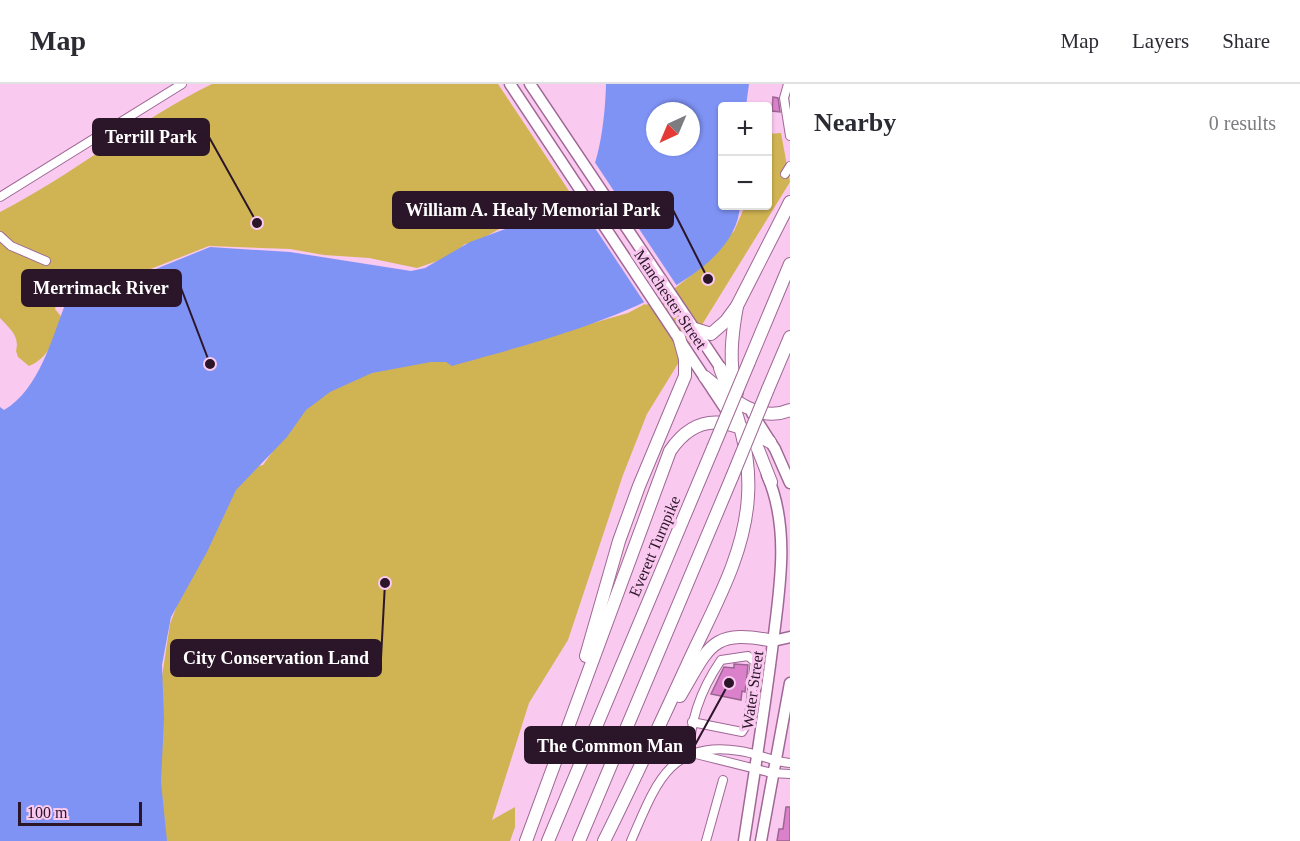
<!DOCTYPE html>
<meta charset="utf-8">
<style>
:root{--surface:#fff;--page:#f2f2f3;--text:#2b2b33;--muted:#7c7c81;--line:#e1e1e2}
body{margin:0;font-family:Georgia,serif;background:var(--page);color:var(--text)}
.controls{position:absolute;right:18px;top:18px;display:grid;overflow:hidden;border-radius:6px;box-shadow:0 2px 4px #0004}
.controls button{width:54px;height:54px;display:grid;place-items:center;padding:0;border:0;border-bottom:2px solid var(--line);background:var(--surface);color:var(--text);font:30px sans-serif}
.compass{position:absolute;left:646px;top:18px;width:54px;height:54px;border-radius:50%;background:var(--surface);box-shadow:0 2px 4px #0004;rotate:224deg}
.scale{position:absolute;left:18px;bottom:15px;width:124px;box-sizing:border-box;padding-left:6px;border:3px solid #2b1528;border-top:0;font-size:16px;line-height:21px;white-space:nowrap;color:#2b1528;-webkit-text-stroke:4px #fac9f0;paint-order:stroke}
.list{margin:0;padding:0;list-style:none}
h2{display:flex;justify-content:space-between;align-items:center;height:78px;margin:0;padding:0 24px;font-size:26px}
h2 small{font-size:20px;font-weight:400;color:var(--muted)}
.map{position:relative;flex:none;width:790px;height:757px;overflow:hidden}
header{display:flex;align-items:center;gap:36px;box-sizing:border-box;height:84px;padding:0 30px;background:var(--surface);border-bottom:2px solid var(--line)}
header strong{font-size:28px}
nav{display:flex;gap:33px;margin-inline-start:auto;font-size:21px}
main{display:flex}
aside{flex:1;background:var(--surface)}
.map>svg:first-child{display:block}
.green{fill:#d0b453}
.water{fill:#7f93f5;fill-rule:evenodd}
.pier{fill:#fac9f0}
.building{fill:#db80cb;stroke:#9b6491;stroke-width:1.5}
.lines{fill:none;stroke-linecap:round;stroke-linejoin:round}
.minor-casing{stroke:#9f6895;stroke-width:10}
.major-casing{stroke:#9f6895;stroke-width:13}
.highway-casing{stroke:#9f6895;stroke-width:14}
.minor{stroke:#fff;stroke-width:8}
.major{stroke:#fff;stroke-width:10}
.highway{stroke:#fff;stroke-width:12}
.highway-bridge-casing{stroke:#9f6895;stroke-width:14;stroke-linecap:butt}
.highway-bridge{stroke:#fff;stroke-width:12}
.labels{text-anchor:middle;stroke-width:6;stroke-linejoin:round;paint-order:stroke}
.street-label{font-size:16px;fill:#2b1528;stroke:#fac9f0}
.leader{fill:none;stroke:#2b1528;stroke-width:2}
.callout-dot{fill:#2b1528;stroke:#fac9f0;stroke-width:2}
.callout{fill:#2b1528;stroke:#2b1528;stroke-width:2}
.callout-label{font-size:18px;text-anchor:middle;font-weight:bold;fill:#fff}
</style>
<header>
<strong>Map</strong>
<nav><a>Map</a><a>Layers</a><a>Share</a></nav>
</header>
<main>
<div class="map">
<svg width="790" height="757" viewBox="0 0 790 757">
<rect width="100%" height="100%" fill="#fac9f0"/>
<g class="green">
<path d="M212 0H498L575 116 534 135 503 143 474 159 465 160 449 173 417 184 369 174 324 171 290 165 209 162 148 186 59 212 55 225 64 236C56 253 48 275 29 282L18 273 16 267C20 252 10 245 0 234V128C74 90 137 37 212 0Z"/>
<polygon points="781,49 790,98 647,330 623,391 568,556 529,619 492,736 515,723 515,743 510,757 161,757 161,599 170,540 203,451 250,384 263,381 300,329 346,291 411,277 468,275 628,229 675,204 698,186 734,147 745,122 768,122 768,50"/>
</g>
<path class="water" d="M606 0H749L746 22H722V122H740C734 214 526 260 452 282L446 278H431L372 289 330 308 306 326 287 353 236 406 207 468 171 533 162 581 164 635 161 698 167 757H0V323L4 326C39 306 52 254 66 218L104 206 210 163 290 168 411 187 425 184 470 158 575 119C599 91 605 37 606 0ZM655 27H691V63H655Z"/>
<polygon class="pier" points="592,74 677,202 646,221 575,114 583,105"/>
<g class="building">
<polygon points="773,13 778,14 780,28 772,27"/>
<polygon points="734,580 748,581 745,608 742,607 741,616 711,610 724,583 734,584"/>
<polygon points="786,723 790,723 790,757 777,757 779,745 783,745"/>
</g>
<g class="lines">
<g class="minor-casing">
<g id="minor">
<polyline points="788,0 784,14 790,52"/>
<polyline points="785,90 790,82"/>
<polyline points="0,113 182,0"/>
<polyline points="0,152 11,162 46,177"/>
<polyline points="696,670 772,689 790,690"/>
<path d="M690 671C689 637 702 604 721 576L748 572 755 578C751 598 753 633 742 648L692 638"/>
<path d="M631 757C655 702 669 655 740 667 757 669 773 678 790 679"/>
<polyline points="706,757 723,696"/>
</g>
</g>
<g class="major-casing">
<g id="major">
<polyline points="510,0 732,335"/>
<polyline points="530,0 724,289"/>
<polyline points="752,329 775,365 790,399"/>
<polyline points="773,557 790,553"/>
<path d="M744 757C754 691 765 624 773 558 780 503 790 443 767 391"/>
<polyline points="761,757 790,599"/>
</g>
</g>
<g class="highway-casing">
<g id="highway">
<polyline points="695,245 711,250 726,237 737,222 790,118"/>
<polyline points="749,278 790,180"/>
<path d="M705 293C728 312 758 340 790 326"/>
<polyline points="768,305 790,253"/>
<path d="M737 309C728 281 732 250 737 222"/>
<polyline points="750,345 771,398"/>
<polyline points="586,572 619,457 639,402 685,292 685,275 679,253"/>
<path d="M680 612C709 563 711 544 773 557"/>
<path d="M526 757 670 367C699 324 733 337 770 358"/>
<polyline points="548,757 713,364"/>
<polyline points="579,757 732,393"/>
<path d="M604 757C634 697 662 636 690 575 714 523 745 470 748 412 751 366 736 326 720 284"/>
</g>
</g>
<use href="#minor" class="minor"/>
<use href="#major" class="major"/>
<use href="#highway" class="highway"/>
<g class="highway-bridge-casing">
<g id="highway-bridge">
<polyline points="713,364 749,278"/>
<polyline points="732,393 768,305"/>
</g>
</g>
<use href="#highway-bridge" class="highway-bridge"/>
</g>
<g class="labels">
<g class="street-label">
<text transform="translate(671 215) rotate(56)" y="6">Manchester Street</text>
<text transform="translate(654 462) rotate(-67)" y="6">Everett Turnpike</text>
<text transform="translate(752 606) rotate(-82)" y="6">Water Street</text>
</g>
</g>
<path class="leader" d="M257 139L209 53M708 195L673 126M210 280L181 204M385 499L381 574M729 599L695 661"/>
<g class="callout-dot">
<circle cx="257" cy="139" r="6"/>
<circle cx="708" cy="195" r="6"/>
<circle cx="210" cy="280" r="6"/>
<circle cx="385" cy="499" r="6"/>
<circle cx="729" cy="599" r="6"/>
</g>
<g class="callout">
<rect x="93" y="35" width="116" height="36" rx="6"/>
<rect x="393" y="108" width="280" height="36" rx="6"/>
<rect x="22" y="186" width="159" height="36" rx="6"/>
<rect x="171" y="556" width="210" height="36" rx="6"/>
<rect x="525" y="643" width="170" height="36" rx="6"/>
</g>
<g class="callout-label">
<text x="151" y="59">Terrill Park</text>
<text x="533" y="132">William A. Healy Memorial Park</text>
<text x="101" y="210">Merrimack River</text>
<text x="276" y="580">City Conservation Land</text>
<text x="610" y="668">The Common Man</text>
</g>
</svg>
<div class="controls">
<button>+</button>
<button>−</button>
</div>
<svg class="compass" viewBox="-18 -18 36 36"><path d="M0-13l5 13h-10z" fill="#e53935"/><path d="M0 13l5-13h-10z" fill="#7c7c81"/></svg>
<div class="scale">100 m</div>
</div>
<aside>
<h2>Nearby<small>0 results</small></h2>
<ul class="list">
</ul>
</aside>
</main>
